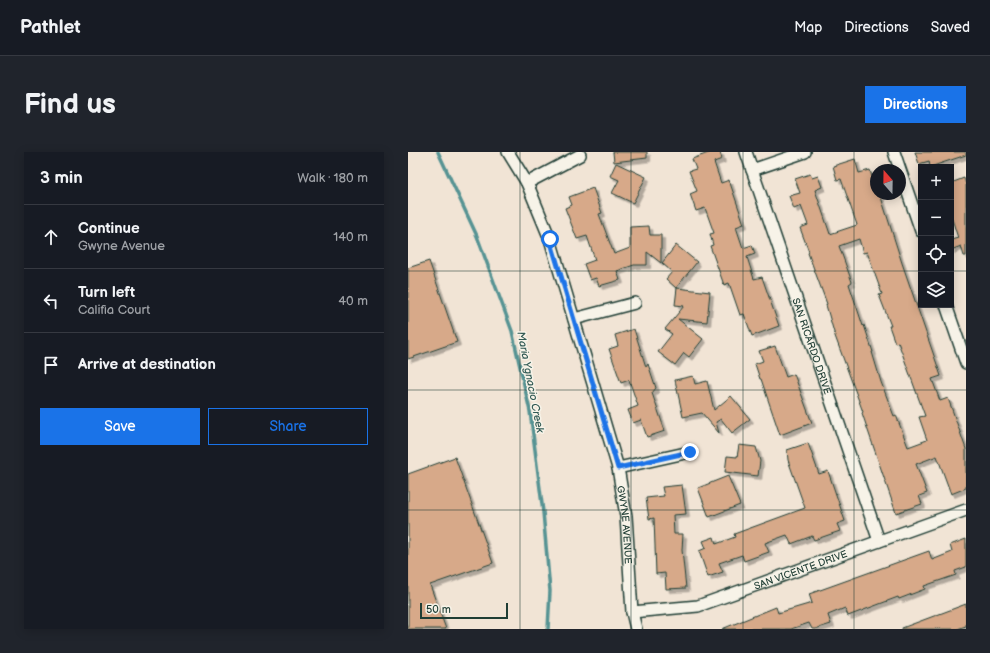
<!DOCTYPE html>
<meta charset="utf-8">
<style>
:root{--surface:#171b24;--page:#20242c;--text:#f1f3f6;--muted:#9ea1a6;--line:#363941;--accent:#1a73e8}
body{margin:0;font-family:"Balsamiq Sans",sans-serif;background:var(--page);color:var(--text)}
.controls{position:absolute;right:12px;top:12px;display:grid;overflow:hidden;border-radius:0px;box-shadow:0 2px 10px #0003}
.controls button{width:36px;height:36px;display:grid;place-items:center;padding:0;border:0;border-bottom:1px solid var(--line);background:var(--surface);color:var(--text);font:20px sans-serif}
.compass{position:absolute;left:462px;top:12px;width:36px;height:36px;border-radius:50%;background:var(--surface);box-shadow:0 2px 10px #0003;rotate:340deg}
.scale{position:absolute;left:12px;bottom:10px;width:88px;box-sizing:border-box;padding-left:4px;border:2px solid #1f3d34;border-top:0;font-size:11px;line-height:14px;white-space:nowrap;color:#1f3d34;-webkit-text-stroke:3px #f7f3e8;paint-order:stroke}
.stop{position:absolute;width:12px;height:12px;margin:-9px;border:3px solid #1a73e8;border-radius:50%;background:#fff}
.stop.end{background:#1a73e8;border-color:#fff;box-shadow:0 1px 4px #0008}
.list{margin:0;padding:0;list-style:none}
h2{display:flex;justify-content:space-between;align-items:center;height:52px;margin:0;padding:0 16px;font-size:17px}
h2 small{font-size:13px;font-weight:400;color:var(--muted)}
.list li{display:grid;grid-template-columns:26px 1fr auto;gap:12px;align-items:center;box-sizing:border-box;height:64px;padding:0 16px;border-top:1px solid var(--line)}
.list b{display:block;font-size:15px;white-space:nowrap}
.list p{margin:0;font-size:13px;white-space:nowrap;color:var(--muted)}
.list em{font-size:13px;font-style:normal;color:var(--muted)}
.actions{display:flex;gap:8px;padding:12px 16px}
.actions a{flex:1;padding:9px 0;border:1px solid var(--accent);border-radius:0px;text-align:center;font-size:14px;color:var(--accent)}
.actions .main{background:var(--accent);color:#fff}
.icon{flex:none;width:22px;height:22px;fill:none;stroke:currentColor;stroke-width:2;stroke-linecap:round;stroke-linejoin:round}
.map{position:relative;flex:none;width:558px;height:477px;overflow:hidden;border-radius:0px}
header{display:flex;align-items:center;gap:24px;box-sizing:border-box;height:56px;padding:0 20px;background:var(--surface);border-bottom:1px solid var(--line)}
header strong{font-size:19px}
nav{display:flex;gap:22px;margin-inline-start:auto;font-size:14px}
.intro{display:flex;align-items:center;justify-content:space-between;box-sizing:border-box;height:96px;padding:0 24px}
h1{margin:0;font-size:28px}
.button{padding:10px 18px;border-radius:0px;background:var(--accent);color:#fff;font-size:14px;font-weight:700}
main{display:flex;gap:24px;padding:0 24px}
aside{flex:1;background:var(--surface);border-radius:0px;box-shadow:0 2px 10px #0003}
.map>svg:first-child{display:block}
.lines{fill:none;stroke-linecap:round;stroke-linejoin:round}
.stream{stroke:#579393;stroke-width:3.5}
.building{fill:#d7a989;stroke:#1f3d34;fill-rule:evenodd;filter:url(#shadow)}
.minor-casing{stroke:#1f3d34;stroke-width:14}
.minor{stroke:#f7f3e8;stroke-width:11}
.route{stroke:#1a73e8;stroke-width:5}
.grid{fill:none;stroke:#1f3d34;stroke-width:1;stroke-opacity:0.55}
.labels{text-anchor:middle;stroke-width:3;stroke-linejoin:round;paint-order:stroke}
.street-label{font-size:10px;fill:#1f3d34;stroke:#f7f3e8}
.water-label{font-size:11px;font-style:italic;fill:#325a54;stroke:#f7f3e8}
</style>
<header>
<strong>Pathlet</strong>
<nav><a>Map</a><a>Directions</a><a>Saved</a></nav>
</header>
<div class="intro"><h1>Find us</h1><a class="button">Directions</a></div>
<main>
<aside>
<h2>3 min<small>Walk · 180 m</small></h2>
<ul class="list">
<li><svg class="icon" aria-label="ahead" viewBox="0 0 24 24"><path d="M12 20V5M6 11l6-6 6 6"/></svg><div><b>Continue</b><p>Gwyne Avenue</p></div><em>140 m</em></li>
<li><svg class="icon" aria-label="left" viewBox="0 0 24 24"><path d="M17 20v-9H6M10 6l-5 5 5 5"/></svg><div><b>Turn left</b><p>Califia Court</p></div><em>40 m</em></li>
<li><svg class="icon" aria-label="arrive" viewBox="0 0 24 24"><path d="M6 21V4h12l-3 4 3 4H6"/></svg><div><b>Arrive at destination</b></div></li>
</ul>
<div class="actions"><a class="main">Save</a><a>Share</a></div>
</aside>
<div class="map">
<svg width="558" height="477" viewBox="0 0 558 477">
<defs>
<filter id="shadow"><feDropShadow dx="3.5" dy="3.5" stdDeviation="0" flood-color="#0004"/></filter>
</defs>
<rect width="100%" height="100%" fill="#f1e4d5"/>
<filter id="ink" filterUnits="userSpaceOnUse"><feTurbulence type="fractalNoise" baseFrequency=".025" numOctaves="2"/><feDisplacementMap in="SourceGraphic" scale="8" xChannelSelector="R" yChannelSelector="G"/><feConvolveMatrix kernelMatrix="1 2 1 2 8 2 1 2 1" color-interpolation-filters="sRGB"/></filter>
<g filter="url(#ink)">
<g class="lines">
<polyline class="stream" points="30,0 69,84 104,179 122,259 135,360 142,439 140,477"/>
</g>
<g class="building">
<polygon points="205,0 239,0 239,6 206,10"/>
<polygon points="303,0 312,0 314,7 306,10 313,31 321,28 336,72 328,75 335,96 344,93 347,102 339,105 346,127 354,125 371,174 344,184 336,162 332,163 321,131 316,133 302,94 305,93 302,82 306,81 297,56 288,59 282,42 289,39 281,19 288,17 284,7"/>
<polygon points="507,0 558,0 558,3 522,15 521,9 511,12"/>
<path d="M447 7 451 21 462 18 468 38V42H472L494 111 533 224 524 227 532 249 540 246 558 297V336L543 342 529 304 508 312 519 341 511 344 514 352 488 361 454 261 455 260 427 184 418 153 419 152 400 101 401 100 392 76 400 73 393 54 386 57 381 44 392 41 387 27 402 22 404 26 410 24 414 35 407 38 422 82 449 73 433 27 429 28 425 14ZM451 87 455 101 459 100 474 142 471 143 483 174H481L487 191 490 190 517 264 511 265 519 288 500 295 488 263 486 264 473 230 464 200H465L456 173 455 174 441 132 444 130 431 94Z"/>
<polygon points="208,11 238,25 225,51 204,41 211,28 202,24"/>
<polygon points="556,26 558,33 558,104 556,104 553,94 543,98 543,88 550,86 543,64 543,31"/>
<polygon points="185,36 194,61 191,62 206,102 222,96 222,75 241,74 242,83 253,83 253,111 239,100 239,113 226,113 209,119 212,128 191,134 188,126 182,128 176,112 187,108 179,84 169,87 157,56 164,53 161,45"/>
<polygon points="268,93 289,110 268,136 258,127 264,120 254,111"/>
<polygon points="21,109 49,190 0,207 0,116"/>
<polygon points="269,136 302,140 299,170 270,167 295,187 281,205 276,201 267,213 250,200 264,182 257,177 276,154 267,153"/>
<polygon points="226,177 238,215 240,212 248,236 244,241 257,279 239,285 233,268 225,271 220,258 230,254 221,228 213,231 201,197 210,194 207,183"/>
<polygon points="367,194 378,225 386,222 404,271 372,283 353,227 352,227 347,212 355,209 351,199"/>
<polygon points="285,224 287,232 299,229 306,258 323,244 342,267 324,281 313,267 308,270 311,281 294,261 275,265 267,228"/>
<polygon points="400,291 411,322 420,319 437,369 429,372 432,379 406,388 404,384 383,392 379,383 357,391 361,400 336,409 334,403 311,411 315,420 300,425 291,399 298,396 295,389 306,385 308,392 327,385 326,382 397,356 380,308 379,298"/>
<polygon points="331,293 348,295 352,309 350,324 317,320 319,304 329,305"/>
<polygon points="47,305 85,411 22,433 38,477 0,477 0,322"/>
<polygon points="320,324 332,353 301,365 290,336"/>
<polygon points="274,333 278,362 265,363 266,382 275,382 274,398 278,436 258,437 257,421 248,422 246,366 241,367 238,346 256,344 254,335"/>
<polygon points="558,387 558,415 547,419 548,423 516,434 517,437 491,447 490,445 440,464 437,456 420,463 423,472 407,477 404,477 401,471 383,477 314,477 368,455 370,461 404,451 401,442 521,399 524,408 544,400 542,393"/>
<polygon points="558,452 558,474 549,477 494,477 494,476"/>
</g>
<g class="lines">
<g class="minor-casing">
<g id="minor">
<path id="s1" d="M100 0 119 31 142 87 210 316 218 364 224 460 228 477"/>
<path id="s2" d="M338 0 471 389"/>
<polyline points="486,0 513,79"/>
<polyline points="344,18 397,0"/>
<polyline points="119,31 172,3"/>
<polyline points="538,153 558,211"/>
<polyline points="166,167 227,151"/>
<polyline points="210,316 282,300"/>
<path id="s3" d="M224 460 290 454 558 358"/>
</g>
</g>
<use href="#minor" class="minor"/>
</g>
</g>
<g class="lines" filter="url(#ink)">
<polyline class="route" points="142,87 210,316 282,300"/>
</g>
<path class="grid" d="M112 0V477M223 0V477M335 0V477M446 0V477M0 119H513M543 119H558M0 238H558M0 358H558"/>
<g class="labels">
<g class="street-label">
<text dy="4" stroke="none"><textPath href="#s2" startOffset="205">SAN RICARDO DRIVE</textPath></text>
<text dy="4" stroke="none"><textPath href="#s1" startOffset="393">GWYNE AVENUE</textPath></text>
<text dy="4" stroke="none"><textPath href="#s3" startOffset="175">SAN VICENTE DRIVE</textPath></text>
</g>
<g class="water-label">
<text transform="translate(123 230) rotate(79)" y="4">Maria Ygnacio Creek</text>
</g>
</g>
</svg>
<div class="controls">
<button>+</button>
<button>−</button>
<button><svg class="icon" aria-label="locate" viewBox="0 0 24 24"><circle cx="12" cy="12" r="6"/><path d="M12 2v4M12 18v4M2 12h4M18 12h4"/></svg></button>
<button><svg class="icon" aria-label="layers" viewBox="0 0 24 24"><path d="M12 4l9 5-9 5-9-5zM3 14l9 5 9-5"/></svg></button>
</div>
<svg class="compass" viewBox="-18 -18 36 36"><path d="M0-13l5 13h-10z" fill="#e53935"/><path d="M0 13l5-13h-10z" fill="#9ea1a6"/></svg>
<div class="scale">50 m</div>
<div class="stop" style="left:142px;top:87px"></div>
<div class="stop end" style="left:282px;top:300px"></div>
</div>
</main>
